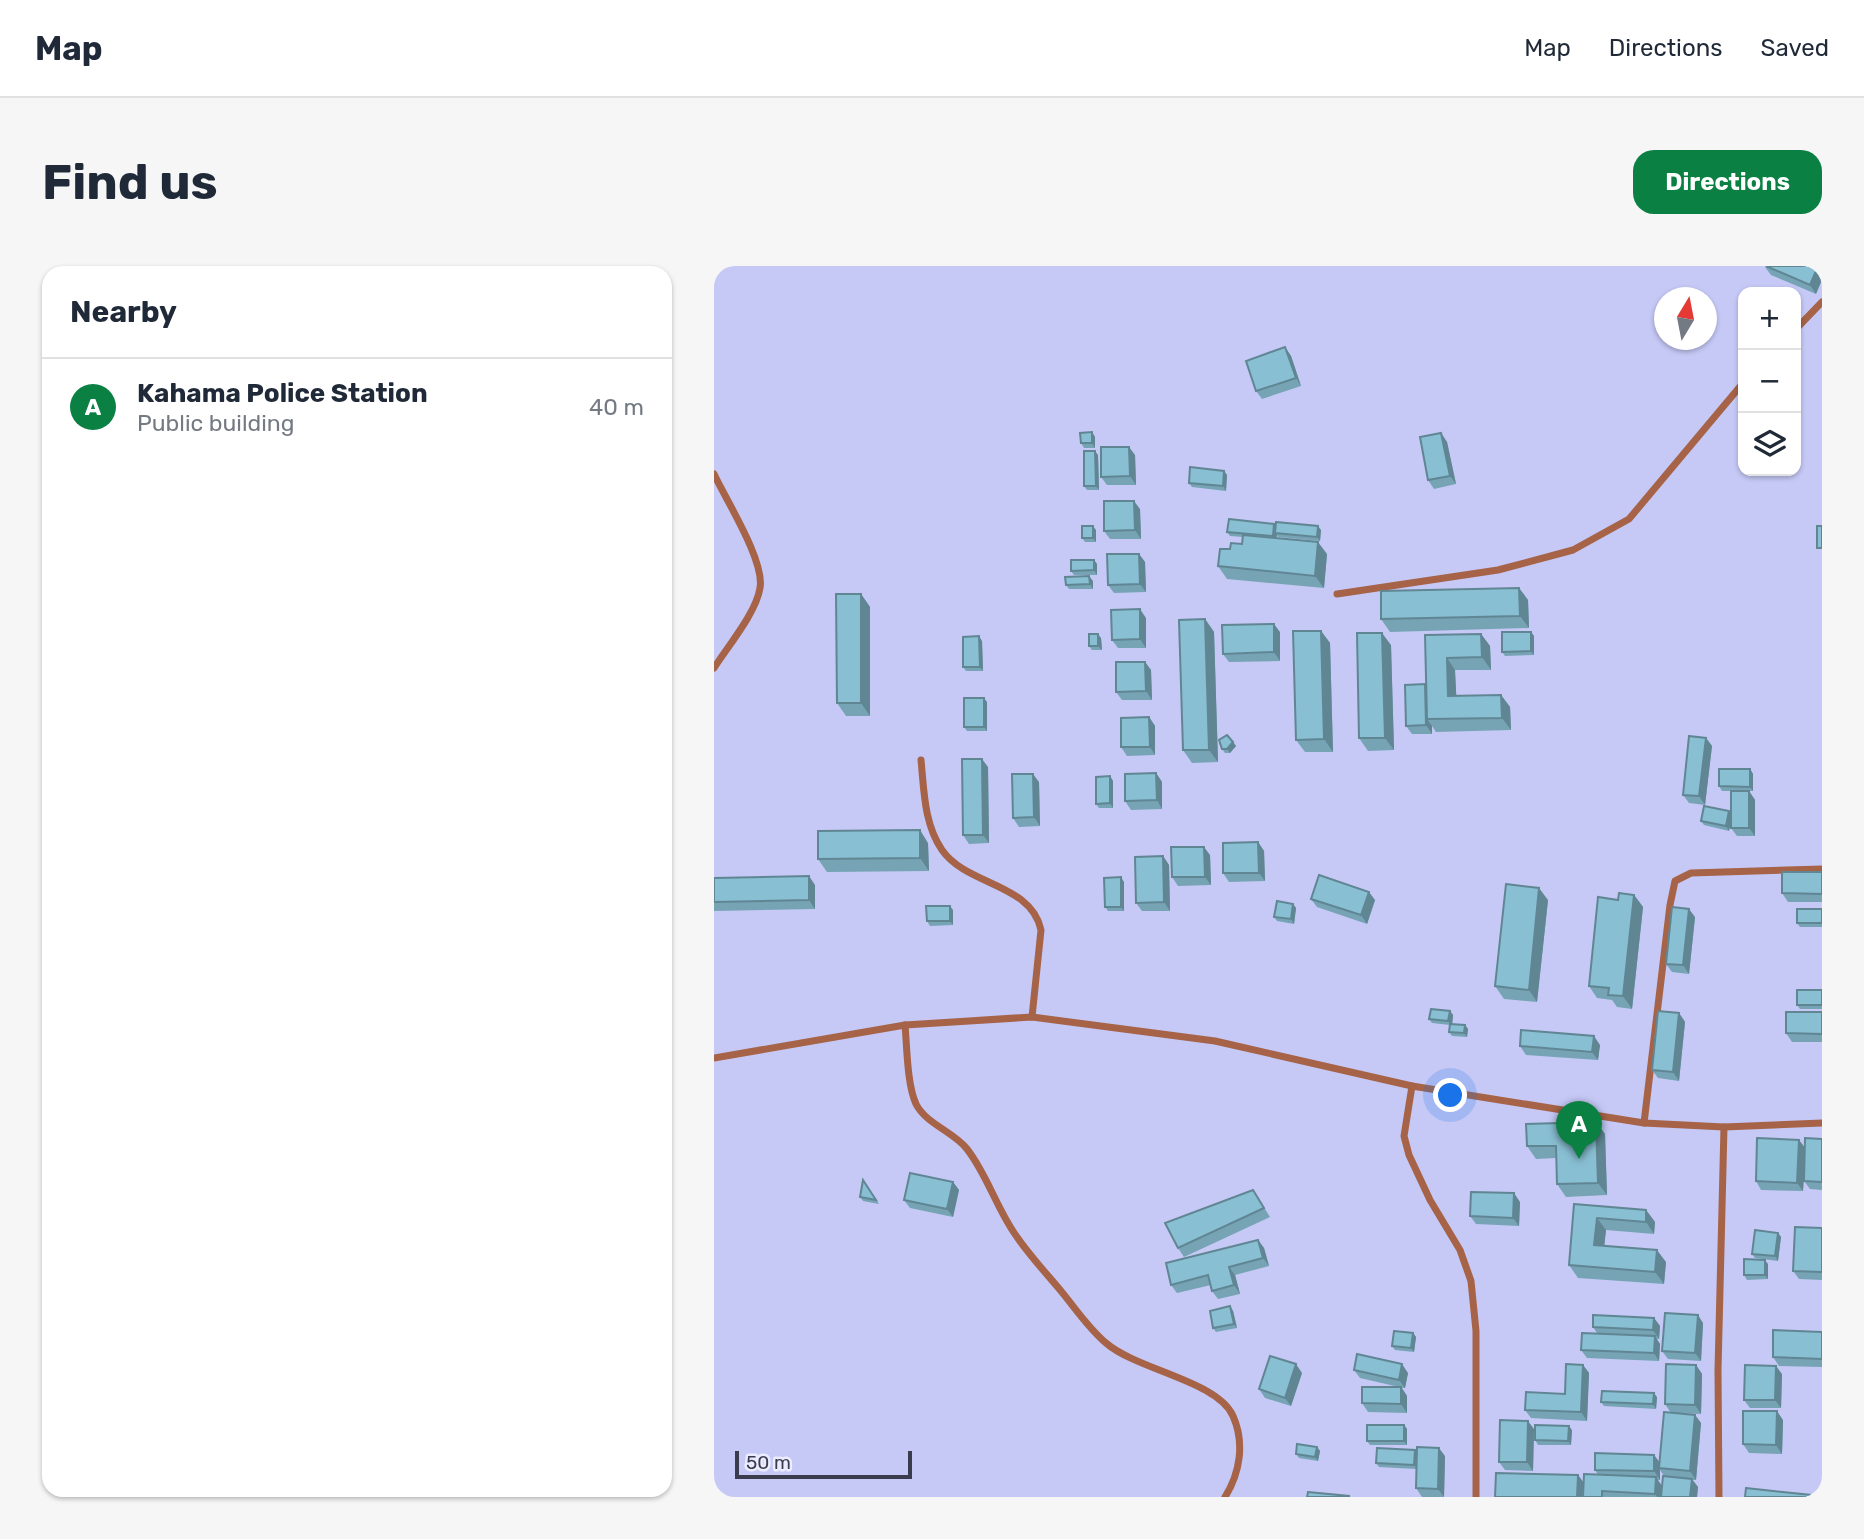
<!DOCTYPE html>
<meta charset="utf-8">
<style>
:root{--surface:#fff;--page:#f6f6f7;--text:#1f2937;--muted:#747a83;--line:#e0e1e3;--accent:#0b8043}
body{margin:0;font-family:Rubik,sans-serif;background:var(--page);color:var(--text)}
.controls{position:absolute;right:21px;top:21px;display:grid;overflow:hidden;border-radius:14px;box-shadow:0 2px 5px #0004}
.controls button{width:63px;height:63px;display:grid;place-items:center;padding:0;border:0;border-bottom:2px solid var(--line);background:var(--surface);color:var(--text);font:35px sans-serif}
.compass{position:absolute;left:940px;top:21px;width:63px;height:63px;border-radius:50%;background:var(--surface);box-shadow:0 2px 5px #0004;rotate:10deg}
.scale{position:absolute;left:21px;bottom:18px;width:177px;box-sizing:border-box;padding-left:7px;border:4px solid #3a3b4d;border-top:0;font-size:19px;line-height:24px;white-space:nowrap;color:#3a3b4d;-webkit-text-stroke:5px #ebecff;paint-order:stroke}
.you{position:absolute;left:737px;top:830px;width:24px;height:24px;margin:-18px;border:5px solid #fff;border-radius:50%;background:#1a73e8;box-shadow:0 0 0 10px #1a73e833}
.badge{display:grid;place-items:center;width:46px;height:46px;border-radius:50%;background:var(--accent);color:#fff;font-size:23px;font-weight:700}
.pin{position:absolute;translate:-50% -58px;filter:drop-shadow(0 2px 4px #0008)}
.pin::after{content:'';position:absolute;top:37px;width:24px;height:21px;background:inherit;clip-path:polygon(0 0,100% 0,50% 100%)}
.list{margin:0;padding:0;list-style:none}
h2{display:flex;justify-content:space-between;align-items:center;height:91px;margin:0;padding:0 28px;font-size:30px}
h2 small{font-size:23px;font-weight:400;color:var(--muted)}
.list li{display:grid;grid-template-columns:46px 1fr auto;gap:21px;align-items:center;box-sizing:border-box;height:98px;padding:0 28px;border-top:2px solid var(--line)}
.list b{display:block;font-size:26px;white-space:nowrap}
.list p{margin:0;font-size:23px;white-space:nowrap;color:var(--muted)}
.list em{font-size:23px;font-style:normal;color:var(--muted)}
.icon{flex:none;width:38px;height:38px;fill:none;stroke:currentColor;stroke-width:2;stroke-linecap:round;stroke-linejoin:round}
.map{position:relative;flex:none;width:1108px;height:1231px;overflow:hidden;border-radius:21px}
header{display:flex;align-items:center;gap:42px;box-sizing:border-box;height:98px;padding:0 35px;background:var(--surface);border-bottom:2px solid var(--line)}
header strong{font-size:33px}
nav{display:flex;gap:38px;margin-inline-start:auto;font-size:24px}
.intro{display:flex;align-items:center;justify-content:space-between;box-sizing:border-box;height:168px;padding:0 42px}
h1{margin:0;font-size:49px}
.button{padding:18px 32px;border-radius:21px;background:var(--accent);color:#fff;font-size:24px;font-weight:700}
main{display:flex;gap:42px;padding:0 42px}
aside{flex:1;background:var(--surface);border-radius:21px;box-shadow:0 2px 5px #0004}
.map>svg:first-child{display:block}
.lines{fill:none;stroke-linecap:round;stroke-linejoin:round}
.street{stroke:#a66347;stroke-width:7}
.wall{fill:#76a4b5;fill-rule:evenodd}
.shaded-wall{fill:#608694}
.building{fill:#89bfd3;stroke:#608694;stroke-width:2}
</style>
<header>
<strong>Map</strong>
<nav><a>Map</a><a>Directions</a><a>Saved</a></nav>
</header>
<div class="intro"><h1>Find us</h1><a class="button">Directions</a></div>
<main>
<aside>
<h2>Nearby<small></small></h2>
<ul class="list">
<li><span class="badge">A</span><div><b>Kahama Police Station</b><p>Public building</p></div><em>40 m</em></li>
</ul>
</aside>
<div class="map">
<svg width="1108" height="1231" viewBox="0 0 1108 1231">
<rect width="100%" height="100%" fill="#c6c9f6"/>
<g class="lines">
<g class="street">
<polyline points="1082,63 1108,36"/>
<path d="M0 208C12 234 51 295 46 322 42 347 14 380 0 402"/>
<polyline points="623,328 784,304 859,284 915,253 1029,117"/>
<path d="M207 494C210 524 210 558 228 584 253 620 317 617 327 664L318 751"/>
<path d="M191 759C193 781 193 818 202 838 212 858 240 866 253 883 274 910 283 944 303 971 316 990 332 1007 347 1025 361 1042 375 1063 392 1077 423 1104 504 1115 519 1150 531 1177 526 1207 511 1231"/>
<polyline points="0,792 191,759 318,751 501,775 698,820 930,857 1010,861 1108,857"/>
<polyline points="698,820 690,870 695,889 716,934 746,984 757,1015 762,1065 762,1231"/>
<polyline points="930,857 956,639 961,615 977,607 1108,603"/>
<polyline points="1005,1231 1004,1104 1010,861"/>
</g>
</g>
<g class="wall">
<polygon points="1108,0 1102,28 1057,9 1051,1"/>
<polygon points="571,81 577,90 587,120 548,133 542,125"/>
<polygon points="378,166 381,171 381,182 370,182 367,177"/>
<polygon points="727,167 733,176 742,218 720,223 714,214"/>
<polygon points="384,189 385,224 373,224 370,220"/>
<polygon points="421,189 422,219 393,219 387,211"/>
<polygon points="510,205 513,209 512,225 478,221 475,217"/>
<polygon points="426,243 427,273 396,273 390,265"/>
<polygon points="562,260 607,264 606,275 564,271 563,269 562,272 613,288 610,322 513,313 504,300 516,283 528,278 529,271 516,270 513,266"/>
<polygon points="382,264 382,276 371,276 368,272"/>
<polygon points="425,288 431,296 432,326 400,327 394,319"/>
<polygon points="380,294 383,298 383,309 360,309 357,305"/>
<polygon points="379,315 379,323 355,323 352,319"/>
<polygon points="805,322 814,334 815,362 676,366 667,353"/>
<polygon points="147,328 156,341 156,450 132,450 123,437"/>
<polygon points="432,352 432,382 404,382 398,374"/>
<polygon points="491,353 500,366 504,496 478,497 469,484"/>
<polygon points="607,365 616,377 619,486 591,486 582,474"/>
<polygon points="566,366 566,395 515,396 509,388"/>
<polygon points="817,366 820,370 820,389 791,390 788,386"/>
<polygon points="767,368 776,380 777,404 741,404 742,430 787,429 796,441 797,464 722,466 718,460 718,468 698,468 692,460 712,420 711,369"/>
<polygon points="387,372 388,384 378,384 375,380"/>
<polygon points="268,375 269,405 252,405 249,401"/>
<polygon points="677,379 680,484 654,485 645,472"/>
<polygon points="431,396 437,404 438,434 408,434 402,426"/>
<polygon points="273,436 273,465 253,465 250,461"/>
<polygon points="435,451 441,460 441,489 413,490 407,481"/>
<polygon points="992,472 998,480 991,539 975,537 969,529"/>
<polygon points="519,476 522,480 516,487 511,487 508,483"/>
<polygon points="274,501 275,577 255,578 249,569"/>
<polygon points="1036,503 1039,508 1039,525 1008,525 1005,520"/>
<polygon points="442,507 448,516 448,543 417,544 411,535"/>
<polygon points="396,510 399,515 399,542 385,542 382,538"/>
<polygon points="325,516 326,560 305,561 299,552"/>
<polygon points="1035,525 1041,534 1041,570 1023,570 1017,562 1017,556 1015,565 990,559 987,555 1015,545 1017,548"/>
<polygon points="544,576 550,585 551,615 515,616 509,607"/>
<polygon points="214,577 215,605 113,606 104,593"/>
<polygon points="496,589 497,619 464,620 458,611"/>
<polygon points="449,590 455,599 456,645 428,645 422,637"/>
<polygon points="1108,606 1108,636 1074,636 1068,627"/>
<polygon points="0,612 101,619 101,643 0,645"/>
<polygon points="410,616 410,645 394,645 391,641"/>
<polygon points="920,629 929,641 918,743 903,741 898,734 883,732 875,720 904,634"/>
<polygon points="597,633 661,634 653,658 603,641"/>
<polygon points="834,634 823,736 790,733 781,720"/>
<polygon points="579,638 582,642 580,658 563,655 560,651"/>
<polygon points="1108,643 1108,661 1086,661 1083,657"/>
<polygon points="239,644 239,659 216,660 213,655"/>
<polygon points="981,651 975,708 958,706 952,698"/>
<polygon points="1108,724 1108,743 1086,743 1083,739"/>
<polygon points="736,745 739,749 738,758 751,759 754,763 753,771 738,770 735,766 736,759 718,757 715,753"/>
<polygon points="1108,746 1108,776 1078,776 1072,767"/>
<polygon points="965,747 971,756 965,815 944,812 938,804"/>
<polygon points="886,779 884,794 812,789 806,780"/>
<polygon points="882,856 891,868 893,929 852,931 843,918 842,892 822,893 813,880"/>
<polygon points="1108,873 1108,924 1096,923 1090,915 1089,925 1047,924 1042,915 1085,874 1091,882"/>
<polygon points="149,914 165,938 149,935 146,931"/>
<polygon points="239,916 245,924 239,951 196,942 190,934"/>
<polygon points="539,924 556,951 470,991 464,982"/>
<polygon points="806,936 805,960 762,958 756,950"/>
<polygon points="860,938 932,944 941,956 940,968 892,964 890,980 952,996 950,1018 864,1012 855,999"/>
<polygon points="1108,962 1108,1014 1085,1013 1079,1005"/>
<polygon points="1064,967 1067,971 1064,995 1041,992 1038,988"/>
<polygon points="544,974 550,982 555,1000 521,1009 526,1028 504,1033 498,1025 497,1019 463,1027 457,1019"/>
<polygon points="1054,998 1054,1013 1033,1014 1030,1009"/>
<polygon points="516,1040 519,1045 523,1062 502,1066 499,1062"/>
<polygon points="940,1052 946,1060 945,1073 942,1073 946,1078 945,1095 873,1092 867,1084 883,1067 879,1061"/>
<polygon points="989,1057 987,1095 954,1093 948,1085"/>
<polygon points="1108,1066 1108,1101 1065,1100 1059,1091"/>
<polygon points="699,1067 702,1071 700,1086 681,1084 678,1080"/>
<polygon points="869,1099 875,1107 873,1155 817,1152 811,1144 851,1128"/>
<path d="M982 1099 988 1108 987 1148 962 1147 981 1149 987 1157 982 1214H978L984 1221 983 1231H781L864 1209 869 1217 884 1209 881 1204 940 1189 945 1196 957 1147 951 1138ZM946 1204 950 1210 948 1220 943 1214H946Z"/>
<polygon points="640,1104 694,1107 691,1122 688,1122 693,1130 693,1147 654,1146 648,1137 685,1121 646,1112"/>
<polygon points="588,1107 577,1140 551,1132 545,1123"/>
<polygon points="1068,1108 1067,1142 1036,1142 1030,1134"/>
<polygon points="943,1131 942,1143 890,1140 887,1136"/>
<polygon points="1069,1154 1068,1188 1035,1187 1029,1178"/>
<polygon points="690,1159 693,1163 693,1179 656,1179 653,1175"/>
<polygon points="820,1163 819,1205 791,1204 785,1196"/>
<polygon points="858,1164 857,1179 824,1179 821,1174"/>
<polygon points="603,1181 606,1185 604,1195 585,1192 582,1188"/>
<polygon points="703,1187 731,1190 730,1231 708,1231 702,1222 702,1203 665,1201 662,1197"/>
</g>
<g class="shaded-wall">
<polygon points="1104,0 1108,0 1108,14 1102,28 1096,19"/>
<polygon points="571,81 577,90 587,120 582,112"/>
<polygon points="378,166 381,171 381,182 378,177"/>
<polygon points="727,167 733,176 742,218 736,210"/>
<polygon points="415,181 421,189 422,219 416,210"/>
<polygon points="381,185 384,189 385,224 382,220"/>
<polygon points="510,205 513,209 512,225 509,220"/>
<polygon points="420,235 426,243 427,273 421,264"/>
<polygon points="560,258 563,262 561,267 563,269 562,274 559,270"/>
<polygon points="379,260 382,264 382,276 379,272"/>
<polygon points="604,260 607,264 606,275 603,271"/>
<polygon points="604,276 613,288 610,322 601,310"/>
<polygon points="425,288 431,296 432,326 426,318"/>
<polygon points="380,294 383,298 383,309 380,304"/>
<polygon points="375,310 379,315 379,323 376,318"/>
<polygon points="805,322 814,334 815,362 806,350"/>
<polygon points="147,328 156,341 156,450 147,437"/>
<polygon points="426,343 432,352 432,382 426,373"/>
<polygon points="491,353 500,366 504,496 495,484"/>
<polygon points="560,358 566,366 566,395 560,386"/>
<polygon points="607,365 616,377 619,486 610,473"/>
<polygon points="817,366 820,370 820,389 817,385"/>
<polygon points="668,367 677,379 680,484 671,472"/>
<polygon points="384,368 387,372 388,384 384,380"/>
<polygon points="767,368 776,380 777,404 768,391"/>
<polygon points="265,370 268,375 269,405 266,401"/>
<polygon points="733,392 741,404 743,443 734,430"/>
<polygon points="431,396 437,404 438,434 432,425"/>
<polygon points="711,418 717,427 713,453 718,460 718,468 712,459"/>
<polygon points="787,429 796,441 797,464 788,452"/>
<polygon points="270,432 273,436 273,465 270,461"/>
<polygon points="435,451 441,460 441,489 436,481"/>
<polygon points="992,472 998,480 991,539 985,530"/>
<polygon points="519,476 522,480 516,487 513,483"/>
<polygon points="268,493 274,501 275,577 269,569"/>
<polygon points="1036,503 1039,508 1039,525 1036,521"/>
<polygon points="442,507 448,516 448,543 443,534"/>
<polygon points="319,508 325,516 326,560 320,551"/>
<polygon points="396,510 399,515 399,542 396,537"/>
<polygon points="1035,525 1041,534 1041,570 1035,562"/>
<polygon points="1015,545 1018,550 1015,565 1012,560"/>
<polygon points="206,564 214,577 215,605 206,592"/>
<polygon points="544,576 550,585 551,615 545,607"/>
<polygon points="490,581 496,589 497,619 491,611"/>
<polygon points="449,590 455,599 456,645 450,636"/>
<polygon points="95,610 101,619 101,643 95,634"/>
<polygon points="407,611 410,616 410,645 407,641"/>
<polygon points="825,622 834,634 823,736 815,724"/>
<polygon points="655,626 661,634 653,658 647,649"/>
<polygon points="920,629 929,641 918,743 909,730"/>
<polygon points="579,638 582,642 580,658 577,653"/>
<polygon points="236,640 239,644 239,659 236,655"/>
<polygon points="975,643 981,651 975,708 969,699"/>
<polygon points="736,745 739,749 738,760 734,755"/>
<polygon points="965,747 971,756 965,815 959,806"/>
<polygon points="751,759 754,763 753,771 750,767"/>
<polygon points="880,770 886,779 884,794 878,786"/>
<polygon points="882,856 891,868 893,929 884,917"/>
<polygon points="1085,874 1091,882 1089,925 1083,917"/>
<polygon points="239,916 245,924 239,951 233,943"/>
<polygon points="800,927 806,936 805,960 799,952"/>
<polygon points="932,944 941,956 940,968 932,956"/>
<polygon points="883,952 892,964 889,992 880,979"/>
<polygon points="1064,967 1067,971 1064,995 1061,990"/>
<polygon points="544,974 550,982 555,1000 549,992"/>
<polygon points="943,984 952,996 950,1018 941,1006"/>
<polygon points="1051,994 1054,998 1054,1013 1051,1009"/>
<polygon points="515,1001 521,1009 526,1028 520,1019"/>
<polygon points="516,1040 519,1045 523,1062 520,1058"/>
<polygon points="984,1049 989,1057 987,1095 981,1087"/>
<polygon points="940,1052 946,1060 945,1073 939,1064"/>
<polygon points="699,1067 702,1071 700,1086 697,1082"/>
<polygon points="941,1070 946,1078 945,1095 940,1087"/>
<polygon points="582,1098 588,1107 577,1140 571,1132"/>
<polygon points="688,1098 694,1107 691,1122 685,1114"/>
<polygon points="869,1099 875,1107 873,1155 867,1146"/>
<polygon points="982,1099 988,1108 987,1148 981,1139"/>
<polygon points="1062,1100 1068,1108 1067,1142 1061,1134"/>
<polygon points="687,1121 693,1130 693,1147 687,1138"/>
<polygon points="940,1127 943,1131 942,1143 939,1138"/>
<polygon points="1063,1145 1069,1154 1068,1188 1062,1179"/>
<polygon points="981,1149 987,1157 982,1214 976,1205"/>
<polygon points="814,1155 820,1163 819,1205 813,1196"/>
<polygon points="690,1159 693,1163 693,1179 690,1175"/>
<polygon points="855,1160 858,1164 857,1179 854,1175"/>
<polygon points="603,1181 606,1185 604,1195 601,1191"/>
<polygon points="725,1182 731,1190 730,1231 724,1223"/>
<polygon points="701,1184 704,1188 703,1203 700,1199"/>
<polygon points="940,1189 946,1197 945,1202 946,1204 946,1214 940,1205"/>
<polygon points="864,1209 870,1217 870,1231 863,1231"/>
<polygon points="942,1211 948,1220 947,1231 943,1231 941,1228"/>
<polygon points="978,1213 984,1221 983,1231 976,1231"/>
</g>
<g class="building">
<polygon points="1052,0 1104,0 1096,19"/>
<polygon points="571,81 582,112 542,125 532,95"/>
<polygon points="378,166 378,177 367,177 366,167"/>
<polygon points="727,167 736,210 714,214 706,171"/>
<polygon points="387,181 415,181 416,210 387,211"/>
<polygon points="370,185 381,185 382,220 370,220"/>
<polygon points="476,201 510,205 509,220 475,217"/>
<polygon points="390,235 420,235 421,264 390,265"/>
<polygon points="515,253 560,258 559,270 513,266"/>
<polygon points="562,256 604,260 603,271 561,267"/>
<rect x="368" y="260" width="11" height="12"/>
<rect x="1103" y="260" width="5" height="22"/>
<polygon points="529,269 604,276 601,310 504,300 506,283 516,283 517,277 528,278"/>
<polygon points="393,288 425,288 426,318 394,319"/>
<polygon points="357,294 380,294 380,304 357,305"/>
<polygon points="375,310 376,318 352,319 351,311"/>
<polygon points="805,322 806,350 667,353 667,325"/>
<polygon points="122,328 147,328 147,437 123,437"/>
<polygon points="426,343 426,373 398,374 397,344"/>
<polygon points="491,353 495,484 469,484 465,354"/>
<polygon points="560,358 560,386 509,388 508,359"/>
<polygon points="579,365 607,365 610,473 582,474"/>
<polygon points="788,366 817,366 817,385 788,386"/>
<polygon points="643,367 668,367 671,472 645,472"/>
<rect x="375" y="368" width="9" height="12"/>
<polygon points="767,368 768,391 733,392 734,430 787,429 788,452 713,453 711,369"/>
<polygon points="265,370 266,401 249,401 249,371"/>
<polygon points="402,396 431,396 432,425 402,426"/>
<polygon points="711,418 712,459 692,460 691,419"/>
<rect x="250" y="432" width="20" height="29"/>
<polygon points="435,451 436,481 407,481 407,452"/>
<polygon points="513,469 519,476 513,483 508,483 505,474"/>
<polygon points="975,470 992,472 985,530 969,529"/>
<polygon points="248,493 268,493 269,569 249,569"/>
<polygon points="1005,503 1036,503 1036,521 1005,520"/>
<polygon points="442,507 443,534 411,535 411,508"/>
<polygon points="298,508 319,508 320,551 299,552"/>
<polygon points="396,510 396,537 382,538 382,511"/>
<rect x="1017" y="525" width="18" height="37"/>
<polygon points="990,540 1015,545 1012,560 987,555"/>
<polygon points="206,564 206,592 104,593 104,565"/>
<polygon points="544,576 545,607 509,607 509,577"/>
<polygon points="457,581 490,581 491,611 458,611"/>
<polygon points="449,590 450,636 422,637 421,591"/>
<polygon points="1068,606 1108,606 1108,628 1068,627"/>
<polygon points="605,609 655,626 647,649 597,633"/>
<polygon points="95,610 95,634 0,636 0,612"/>
<polygon points="407,611 407,641 391,641 390,612"/>
<polygon points="792,618 825,622 815,724 781,720"/>
<polygon points="905,627 920,629 909,730 894,729 895,722 875,720 884,631 904,634"/>
<polygon points="563,635 579,638 577,653 560,651"/>
<polygon points="212,640 236,640 236,655 213,655"/>
<polygon points="958,641 975,643 969,699 952,698"/>
<rect x="1083" y="643" width="25" height="14"/>
<rect x="1083" y="724" width="25" height="15"/>
<polygon points="717,743 736,745 734,755 715,753"/>
<polygon points="944,745 965,747 959,806 938,804"/>
<polygon points="1072,746 1108,746 1108,768 1072,767"/>
<polygon points="736,758 751,759 750,767 735,766"/>
<polygon points="807,764 880,770 878,786 806,780"/>
<polygon points="882,856 884,917 843,918 842,880 813,880 812,858"/>
<polygon points="1043,872 1085,874 1083,917 1042,915"/>
<polygon points="1091,872 1108,873 1108,916 1090,915"/>
<polygon points="196,907 239,916 233,943 190,934"/>
<polygon points="149,914 162,934 146,931"/>
<polygon points="539,924 550,942 464,982 451,957"/>
<polygon points="757,926 800,927 799,952 756,950"/>
<polygon points="860,938 932,944 932,956 883,952 880,979 943,984 941,1006 855,999"/>
<polygon points="1081,961 1108,962 1108,1006 1079,1005"/>
<polygon points="1041,964 1064,967 1061,990 1038,988"/>
<polygon points="544,974 549,992 515,1001 520,1019 498,1025 494,1009 457,1019 452,997"/>
<polygon points="1030,993 1051,994 1051,1009 1030,1009"/>
<polygon points="516,1040 520,1058 499,1062 496,1045"/>
<polygon points="951,1047 984,1049 981,1087 948,1085"/>
<polygon points="879,1049 940,1052 939,1064 879,1061"/>
<polygon points="1059,1064 1108,1066 1108,1093 1059,1091"/>
<polygon points="680,1065 699,1067 697,1082 678,1080"/>
<polygon points="868,1067 941,1070 940,1087 867,1084"/>
<polygon points="643,1088 688,1098 685,1114 640,1104"/>
<polygon points="556,1090 582,1098 571,1132 545,1123"/>
<polygon points="852,1098 869,1099 867,1146 811,1144 812,1126 851,1128"/>
<polygon points="952,1098 982,1099 981,1139 951,1138"/>
<polygon points="1031,1099 1062,1100 1061,1134 1030,1134"/>
<polygon points="648,1121 687,1121 687,1138 648,1137"/>
<polygon points="888,1125 940,1127 939,1138 887,1136"/>
<polygon points="1029,1145 1063,1145 1062,1179 1029,1178"/>
<polygon points="950,1146 981,1149 976,1205 945,1202"/>
<polygon points="786,1154 814,1155 813,1196 785,1196"/>
<rect x="653" y="1159" width="37" height="16"/>
<polygon points="821,1159 855,1160 854,1175 821,1174"/>
<polygon points="583,1178 603,1181 601,1191 582,1188"/>
<polygon points="703,1181 725,1182 724,1223 702,1222"/>
<polygon points="663,1182 701,1184 700,1199 662,1197"/>
<polygon points="881,1187 940,1189 940,1205 881,1204"/>
<polygon points="782,1207 864,1209 863,1231 781,1231"/>
<polygon points="870,1208 942,1211 941,1228 888,1225 888,1231 869,1231"/>
<polygon points="949,1210 978,1213 976,1231 947,1231"/>
<polygon points="1032,1222 1097,1229 1097,1231 1031,1231"/>
<polygon points="594,1226 635,1230 635,1231 593,1231"/>
</g>
</svg>
<div class="controls">
<button>+</button>
<button>−</button>
<button><svg class="icon" aria-label="layers" viewBox="0 0 24 24"><path d="M12 4l9 5-9 5-9-5zM3 14l9 5 9-5"/></svg></button>
</div>
<svg class="compass" viewBox="-18 -18 36 36"><path d="M0-13l5 13h-10z" fill="#e53935"/><path d="M0 13l5-13h-10z" fill="#747a83"/></svg>
<div class="scale">50 m</div>
<div class="you"></div>
<div class="pin badge" style="left:865px;top:893px">A</div>
</div>
</main>
